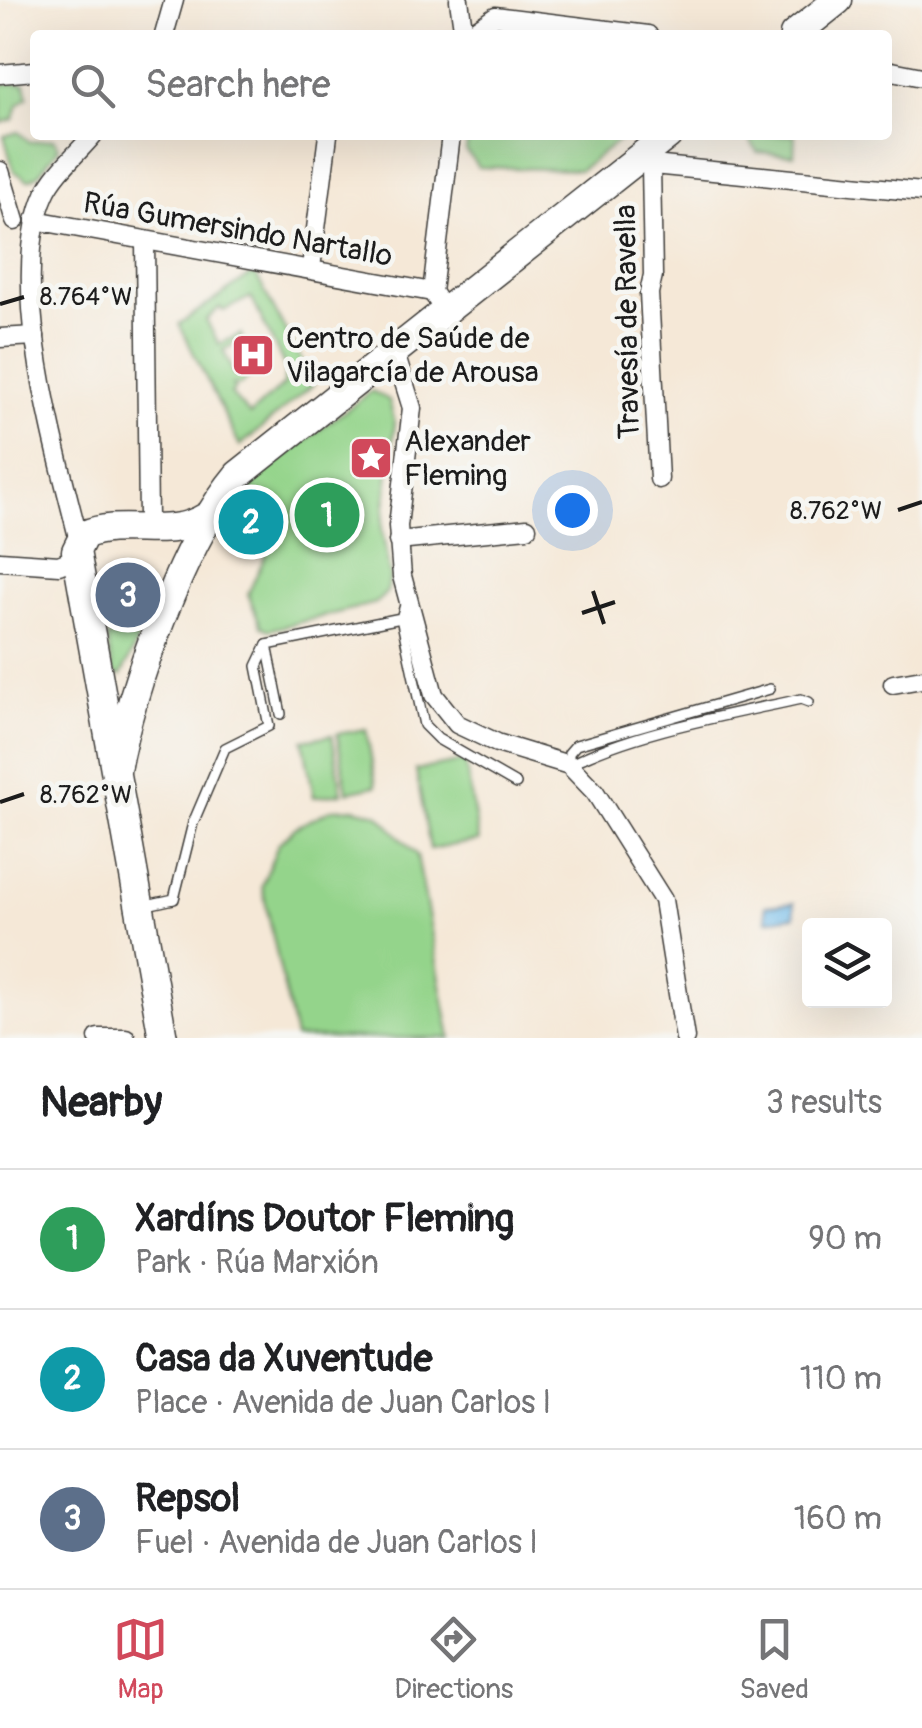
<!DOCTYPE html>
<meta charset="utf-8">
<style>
:root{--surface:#fff;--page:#f6f6f6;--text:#202124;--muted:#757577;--line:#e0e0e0;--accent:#d1495b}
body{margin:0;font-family:Pangolin,sans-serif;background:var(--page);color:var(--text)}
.controls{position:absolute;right:30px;bottom:30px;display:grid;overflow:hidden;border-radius:10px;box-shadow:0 10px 40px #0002}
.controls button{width:90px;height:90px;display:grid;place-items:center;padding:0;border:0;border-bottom:2px solid var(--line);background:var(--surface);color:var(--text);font:50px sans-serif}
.you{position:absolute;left:572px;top:510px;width:35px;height:35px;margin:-25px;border:8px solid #fff;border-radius:50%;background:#1a73e8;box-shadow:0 0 0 15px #1a73e833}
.badge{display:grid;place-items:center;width:65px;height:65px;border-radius:50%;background:var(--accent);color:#fff;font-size:32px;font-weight:700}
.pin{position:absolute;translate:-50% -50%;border:5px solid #fff;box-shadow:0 2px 10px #0006}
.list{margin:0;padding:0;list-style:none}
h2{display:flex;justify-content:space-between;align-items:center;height:130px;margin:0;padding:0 40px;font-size:42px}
h2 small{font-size:32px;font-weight:400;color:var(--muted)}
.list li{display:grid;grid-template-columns:65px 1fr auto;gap:30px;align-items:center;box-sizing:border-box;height:140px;padding:0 40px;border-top:2px solid var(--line)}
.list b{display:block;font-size:38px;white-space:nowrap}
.list p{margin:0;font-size:32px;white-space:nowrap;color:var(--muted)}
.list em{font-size:32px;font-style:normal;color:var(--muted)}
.icon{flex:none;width:55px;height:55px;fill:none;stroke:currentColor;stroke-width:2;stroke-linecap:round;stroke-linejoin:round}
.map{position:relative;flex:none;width:922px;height:1038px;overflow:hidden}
.search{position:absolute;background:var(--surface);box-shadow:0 10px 40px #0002;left:30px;right:30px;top:30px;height:110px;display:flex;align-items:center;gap:25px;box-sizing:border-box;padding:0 35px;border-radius:10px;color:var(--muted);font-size:38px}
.sheet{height:550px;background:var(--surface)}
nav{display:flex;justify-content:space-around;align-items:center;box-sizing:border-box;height:140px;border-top:2px solid var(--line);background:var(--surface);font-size:28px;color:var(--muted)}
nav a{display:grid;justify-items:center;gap:5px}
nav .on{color:var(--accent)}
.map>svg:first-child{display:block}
.green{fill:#94d48b;stroke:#587854;stroke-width:2.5;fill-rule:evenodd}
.water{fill:#72bceb;stroke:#476c84;stroke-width:2.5}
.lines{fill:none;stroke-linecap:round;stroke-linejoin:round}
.lane-casing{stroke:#3d3b38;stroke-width:12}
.street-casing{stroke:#3d3b38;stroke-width:21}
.primary-casing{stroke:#3d3b38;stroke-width:31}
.lane{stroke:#fff;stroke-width:9}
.street{stroke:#fff;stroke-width:18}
.primary{stroke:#fff;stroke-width:28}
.ticks{fill:none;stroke:#1c1c1c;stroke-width:4}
.labels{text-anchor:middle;stroke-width:9;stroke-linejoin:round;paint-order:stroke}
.street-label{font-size:30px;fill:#1c1c1c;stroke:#f6f6f2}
.poi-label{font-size:30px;fill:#1c1c1c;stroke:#f6f6f2;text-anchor:start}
.ticks-label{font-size:25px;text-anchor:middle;fill:#1c1c1c;stroke:#f6f6f2;stroke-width:9;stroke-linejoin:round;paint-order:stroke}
</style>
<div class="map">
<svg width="922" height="1038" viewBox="0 0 922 1038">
<rect width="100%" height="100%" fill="#f6f6f2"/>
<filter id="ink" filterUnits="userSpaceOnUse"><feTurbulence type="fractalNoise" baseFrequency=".01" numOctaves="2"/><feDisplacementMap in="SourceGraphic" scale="20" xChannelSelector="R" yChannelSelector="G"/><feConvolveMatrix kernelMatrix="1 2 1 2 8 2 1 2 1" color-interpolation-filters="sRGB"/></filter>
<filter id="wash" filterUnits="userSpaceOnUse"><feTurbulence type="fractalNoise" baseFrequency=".0048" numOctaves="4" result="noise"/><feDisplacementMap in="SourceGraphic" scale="40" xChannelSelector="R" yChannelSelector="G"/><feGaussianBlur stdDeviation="2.25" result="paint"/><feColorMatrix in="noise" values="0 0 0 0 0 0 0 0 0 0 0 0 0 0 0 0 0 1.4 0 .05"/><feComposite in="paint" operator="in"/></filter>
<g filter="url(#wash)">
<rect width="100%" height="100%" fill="#f5e8d7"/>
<g class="green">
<polygon points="500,26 585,35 489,35"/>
<polygon points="25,83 28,97 18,105 14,119 1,123 0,84"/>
<polygon points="18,132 30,142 54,139 59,148 37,176 28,180 14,171 4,136"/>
<polygon points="468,135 626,135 580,170 478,167 466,151"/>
<polygon points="747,135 795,135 794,155 757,152"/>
<path d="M251 275H256L314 384 240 446 179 324ZM251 297 286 369 283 385 250 415 231 394 235 389 232 385H240L259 369 256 364 235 375 223 350 243 340 241 334 219 344 206 320 220 307 223 311Z"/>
<polygon points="372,391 389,400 395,423 382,530 390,577 387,592 376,603 269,630 261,626 248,594 275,534 265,527 276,505 249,489 258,475"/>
<polygon points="107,637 139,638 121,676 113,673"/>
<polygon points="366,729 376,786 347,792 337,734"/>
<polygon points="332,735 342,793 314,797 303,740"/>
<polygon points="465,761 479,841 430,849 416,770"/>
<polygon points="354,808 378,814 417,855 451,1038 295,1038 262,886 278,844 296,827 332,809"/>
</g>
<polygon class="water" points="794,903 795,916 767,920 765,906"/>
</g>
<g filter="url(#ink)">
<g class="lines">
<g class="lane-casing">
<g id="lane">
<polyline points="89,609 159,611"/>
<polyline points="401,618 424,725 438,739 516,784"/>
<path d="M770 689 576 745 569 753V765C630 732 733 714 801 699L809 702"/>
<polyline points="281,714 267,645 401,618 405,605"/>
<polyline points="142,906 174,899 193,823 225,748 269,726 257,666 267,645"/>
</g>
</g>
<g class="street-casing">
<g id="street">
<polyline points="459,0 464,35"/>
<polyline points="164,35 174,0"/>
<polyline points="468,35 495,16 648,35"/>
<polyline points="887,70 922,77"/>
<polyline points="0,74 35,71"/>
<polyline points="643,164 922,192"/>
<polyline points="651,165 653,275 649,293 659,479"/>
<polyline points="0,171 15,221"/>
<polyline points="35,220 432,292"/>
<polyline points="145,241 148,520 153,530"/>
<polyline points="311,268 328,135"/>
<polyline points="438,301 432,292 451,135"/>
<polyline points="0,338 35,336"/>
<polyline points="394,350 412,408 398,526 402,576 434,695 457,724 497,743 569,765 595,792 663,900 685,1038"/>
<path d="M79 541C57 451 6 281 45 194 54 173 78 153 93 135"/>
<polyline points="398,541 527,528"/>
<polyline points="0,561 59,565 77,557"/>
<polyline points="893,684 922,679"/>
<polyline points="98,1038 126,1038"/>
</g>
</g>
<g class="primary-casing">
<g id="primary">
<polyline points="794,35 838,0"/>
<path d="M116 770C131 687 184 539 238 475L668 135"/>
<path d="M163 1038 76 551 84 535C123 518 168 541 206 517"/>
</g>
</g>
<use href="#lane" class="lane"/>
<use href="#street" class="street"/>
<use href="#primary" class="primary"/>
</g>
</g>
<path class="ticks" d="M0 304 24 297M898 510 922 502M593 591 604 624M582 613 615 602M0 802 24 794"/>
<defs>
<g id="hospital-square" transform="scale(2.25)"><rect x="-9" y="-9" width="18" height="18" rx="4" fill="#d1495b" stroke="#f6f6f2"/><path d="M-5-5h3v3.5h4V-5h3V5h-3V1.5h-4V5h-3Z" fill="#fff"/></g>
<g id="sight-square" transform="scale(2.25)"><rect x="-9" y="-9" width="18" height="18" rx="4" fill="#d1495b" stroke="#f6f6f2"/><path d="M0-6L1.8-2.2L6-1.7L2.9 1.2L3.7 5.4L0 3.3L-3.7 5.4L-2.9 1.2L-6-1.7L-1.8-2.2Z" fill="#fff"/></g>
</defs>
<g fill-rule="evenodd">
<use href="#hospital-square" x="253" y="355"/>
<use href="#sight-square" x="371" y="458"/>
</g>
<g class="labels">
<g class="street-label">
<text transform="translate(238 229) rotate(10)" y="10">Rúa Gumersindo Nartallo</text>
<text transform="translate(627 322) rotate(-91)" y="10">Travesía de Ravella</text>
</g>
<g class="poi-label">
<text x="286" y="348">Centro de Saúde de<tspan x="286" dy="34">Vilagarcía de Arousa</tspan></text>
<text x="404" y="451">Alexander<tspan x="404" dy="34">Fleming</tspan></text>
</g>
</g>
<g class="ticks-label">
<text x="86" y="305">8.764°W</text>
<text x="836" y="519">8.762°W</text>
<text x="86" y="803">8.762°W</text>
</g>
</svg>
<div class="controls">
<button><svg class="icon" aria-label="layers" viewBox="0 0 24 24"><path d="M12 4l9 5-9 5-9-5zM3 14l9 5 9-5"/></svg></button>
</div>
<div class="you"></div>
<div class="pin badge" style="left:327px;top:515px;background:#2e9e5b">1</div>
<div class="pin badge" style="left:251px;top:522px;background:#0f9aa8">2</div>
<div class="pin badge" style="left:128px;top:595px;background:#5c6f8a">3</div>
<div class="search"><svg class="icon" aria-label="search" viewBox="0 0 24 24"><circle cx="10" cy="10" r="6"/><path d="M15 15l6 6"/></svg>Search here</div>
</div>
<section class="sheet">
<h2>Nearby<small>3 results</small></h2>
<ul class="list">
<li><span class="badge" style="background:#2e9e5b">1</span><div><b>Xardíns Doutor Fleming</b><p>Park · Rúa Marxión</p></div><em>90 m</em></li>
<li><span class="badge" style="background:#0f9aa8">2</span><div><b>Casa da Xuventude</b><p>Place · Avenida de Juan Carlos I</p></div><em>110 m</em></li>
<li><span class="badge" style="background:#5c6f8a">3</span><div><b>Repsol</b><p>Fuel · Avenida de Juan Carlos I</p></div><em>160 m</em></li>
</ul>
</section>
<nav>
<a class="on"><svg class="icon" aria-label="map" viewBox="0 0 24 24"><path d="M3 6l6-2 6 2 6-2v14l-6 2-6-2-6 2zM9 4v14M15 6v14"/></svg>Map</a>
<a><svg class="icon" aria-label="directions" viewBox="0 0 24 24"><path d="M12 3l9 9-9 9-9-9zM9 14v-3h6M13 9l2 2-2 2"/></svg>Directions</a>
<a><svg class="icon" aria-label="saved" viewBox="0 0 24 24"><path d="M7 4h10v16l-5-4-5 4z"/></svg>Saved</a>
</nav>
